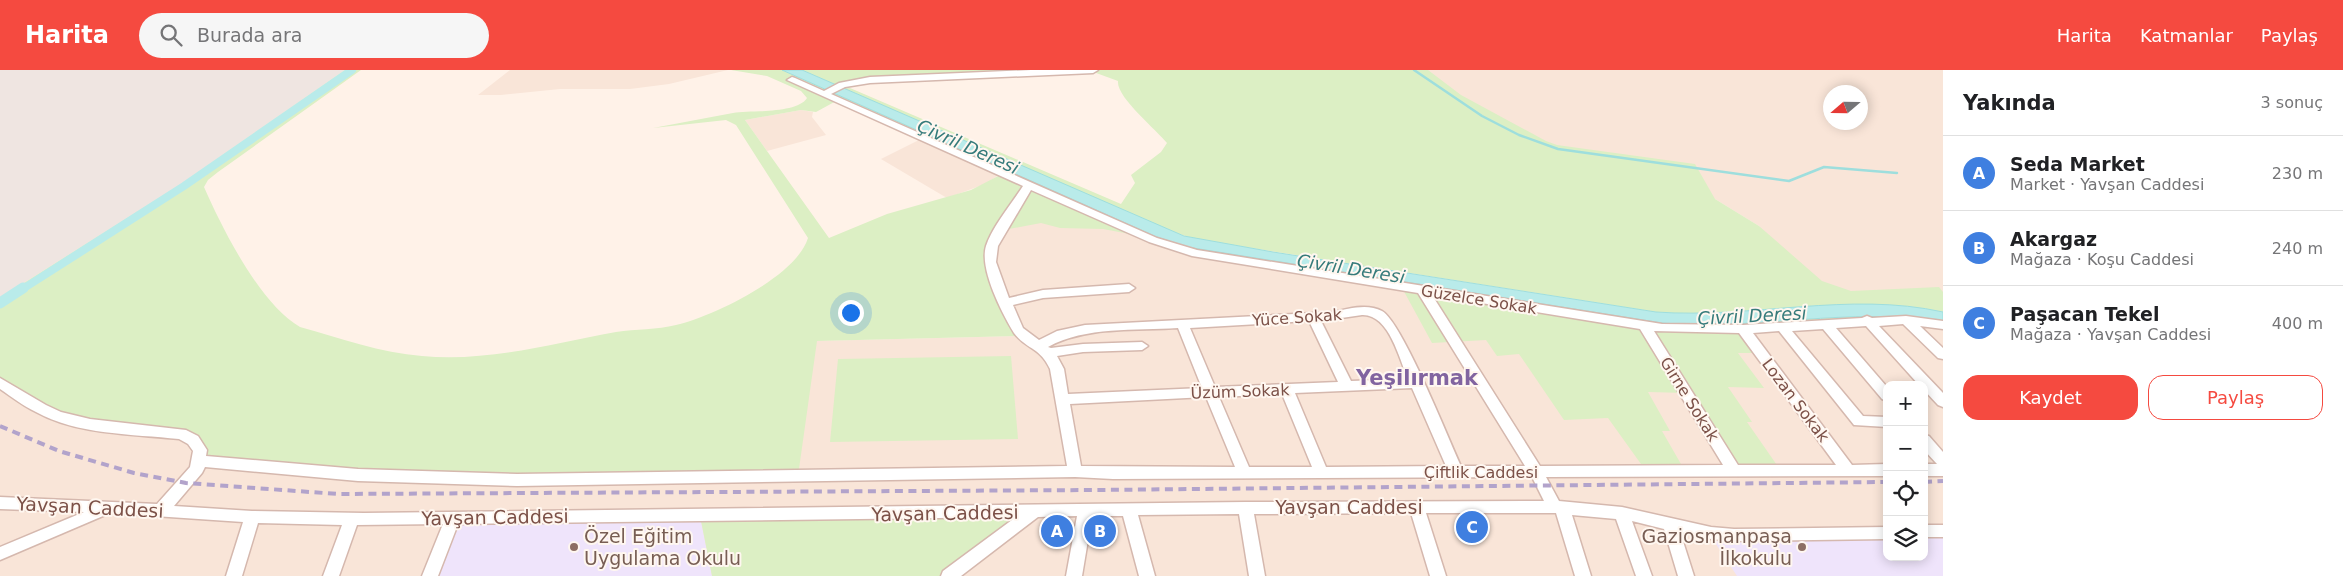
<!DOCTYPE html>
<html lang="tr">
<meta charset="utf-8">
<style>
:root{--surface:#fff;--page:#f6f6f6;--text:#202124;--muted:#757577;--line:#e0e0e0;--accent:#f54a40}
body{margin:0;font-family:"DejaVu Sans",sans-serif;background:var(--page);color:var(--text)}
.controls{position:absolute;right:15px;bottom:15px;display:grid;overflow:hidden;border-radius:10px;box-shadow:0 2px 12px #0003}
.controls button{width:45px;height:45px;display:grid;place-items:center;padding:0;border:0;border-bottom:1px solid var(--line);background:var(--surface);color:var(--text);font:25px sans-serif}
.compass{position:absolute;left:1823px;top:15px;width:45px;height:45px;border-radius:50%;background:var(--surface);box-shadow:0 2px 12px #0003;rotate:250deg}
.you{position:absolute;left:850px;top:242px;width:18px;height:18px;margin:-12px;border:4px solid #fff;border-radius:50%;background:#1a73e8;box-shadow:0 0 0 8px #1a73e833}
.badge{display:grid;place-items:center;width:32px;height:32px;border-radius:50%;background:var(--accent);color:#fff;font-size:16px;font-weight:700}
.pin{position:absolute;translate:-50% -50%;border:2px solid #fff;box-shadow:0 1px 5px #0006}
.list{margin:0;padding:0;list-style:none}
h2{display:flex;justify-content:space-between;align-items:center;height:65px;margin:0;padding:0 20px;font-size:21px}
h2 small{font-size:16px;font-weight:400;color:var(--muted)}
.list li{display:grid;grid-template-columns:32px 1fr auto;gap:15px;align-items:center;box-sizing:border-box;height:75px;padding:0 20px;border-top:1px solid var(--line)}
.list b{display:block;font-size:19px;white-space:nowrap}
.list p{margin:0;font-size:16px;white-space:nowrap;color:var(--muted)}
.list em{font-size:16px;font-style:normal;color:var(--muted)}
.actions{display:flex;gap:10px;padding:15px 20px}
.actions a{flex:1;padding:11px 0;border:1px solid var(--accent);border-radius:15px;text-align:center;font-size:18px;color:var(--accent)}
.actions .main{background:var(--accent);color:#fff}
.icon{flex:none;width:28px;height:28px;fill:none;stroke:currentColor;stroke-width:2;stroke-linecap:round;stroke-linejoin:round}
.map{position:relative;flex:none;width:1943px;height:506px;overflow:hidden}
header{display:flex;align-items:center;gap:30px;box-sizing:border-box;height:70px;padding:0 25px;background:var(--accent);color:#fff}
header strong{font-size:24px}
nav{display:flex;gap:28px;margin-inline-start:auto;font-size:18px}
.search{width:350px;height:45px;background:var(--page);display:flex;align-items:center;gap:12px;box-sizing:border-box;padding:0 18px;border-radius:28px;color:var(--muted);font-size:19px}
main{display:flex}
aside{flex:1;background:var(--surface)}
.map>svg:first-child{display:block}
.residential{fill:#f9e5d8;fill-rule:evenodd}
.industrial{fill:#efe5e1}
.education{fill:#efe4fb}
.green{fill:#dcefc4;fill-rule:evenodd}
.water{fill:#b9ebea;stroke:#9ededd}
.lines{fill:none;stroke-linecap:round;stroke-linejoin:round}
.stream{stroke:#9ededd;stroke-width:2.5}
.canal-far1{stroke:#b9ebea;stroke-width:8}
.canal{stroke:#b9ebea;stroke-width:11}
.minor-casing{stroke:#d5b8ae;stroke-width:3}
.minor{fill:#fff;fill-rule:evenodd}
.rail{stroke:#b2a3cb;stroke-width:4;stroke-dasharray:8 5.5;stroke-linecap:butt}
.education-dot{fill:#8d6e63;stroke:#fff7f0;stroke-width:2}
.labels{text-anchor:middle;stroke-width:4;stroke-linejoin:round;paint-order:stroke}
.street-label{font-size:16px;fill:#7c5148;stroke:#fff7f0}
.water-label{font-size:18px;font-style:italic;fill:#367b7b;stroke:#fff7f0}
.near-street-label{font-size:19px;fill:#7c5148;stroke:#fff7f0}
.near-education-label{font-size:19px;fill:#785e54;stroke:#fff7f0;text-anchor:start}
.district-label{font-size:21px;font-weight:bold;fill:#8164a0;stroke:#fff7f0}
</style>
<header>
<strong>Harita</strong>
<div class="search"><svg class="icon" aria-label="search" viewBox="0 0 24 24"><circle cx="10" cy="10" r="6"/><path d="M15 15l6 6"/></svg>Burada ara</div>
<nav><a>Harita</a><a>Katmanlar</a><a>Paylaş</a></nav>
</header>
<main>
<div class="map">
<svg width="1943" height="506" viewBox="0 0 1943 506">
<rect width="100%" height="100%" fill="#fff2e8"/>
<g class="residential">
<polygon points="510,0 728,0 669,14 630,19 560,19 501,25 478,25"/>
<path d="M1401 0H1943V506H0V314L817 271 1022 266 991 183 1029 115 1166 175 1645 256 1827 253 1759 156 1715 129 1550 83ZM1830 22H1860V52H1830ZM1887 315H1924V487H1887Z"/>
<polygon points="801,40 813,42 812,47 826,65 767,81 745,50"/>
<polygon points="923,68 1002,103 985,114 947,128 881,89"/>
</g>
<polygon class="industrial" points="0,0 345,0 181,114 0,228"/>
<g class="education">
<polygon points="700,446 712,506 430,506 453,448"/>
<polygon points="1924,461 1943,461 1943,506 1737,506 1708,462 1887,463 1887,487 1924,487"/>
</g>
<g class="green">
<path d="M345 0H361L218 102 208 110 204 117C223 160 260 234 300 257 340 268 381 283 422 286 488 292 551 274 616 262 636 259 657 260 676 255 713 246 796 207 808 168L736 55 726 50 653 58C680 53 706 48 733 43 751 40 797 44 807 28L801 21 767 6 731 0H782L1169 172 1272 192 1662 253 1720 254 1885 245 1943 252 1743 259 1760 283H1738L1764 318 1728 317 1752 352H1747L1781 401H1734L1686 323 1648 322 1670 361H1662L1685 401H1646L1608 348 1564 350 1519 284 1497 286 1486 270 1432 273 1401 216 1196 183 1146 167 1103 159 1060 158 1041 153 1009 159 998 164 991 183 1023 266 817 271 798 406 517 410 200 391 193 370 74 351 0 314V228L181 114ZM838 30 1002 104 971 120 887 144 829 168 745 50 801 40 816 42Z"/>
<path d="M802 0H1428L1461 25 1546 71 1557 75 1695 94 1715 129 1759 156 1822 211 1851 221 1939 217 1943 222V242C1849 221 1752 249 1656 242L1195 169 1167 160ZM1088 0 1118 11C1116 27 1157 60 1167 73L1161 82 1131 105 1135 113 1121 134 843 15 901 8Z"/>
<polygon points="1011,286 1018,369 830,372 838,289"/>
<polygon points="1033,442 949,506 712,506 700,446"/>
</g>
<path class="water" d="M782 0H802L1184 166 1273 182 1656 242C1752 249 1849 221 1943 242V252C1850 236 1756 261 1662 253L1187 177 1157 167Z"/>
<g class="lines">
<polyline class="stream" points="1414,0 1482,46 1519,65 1558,79 1789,111 1824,97 1897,103"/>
<polyline class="canal-far1" points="21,220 184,116 352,0"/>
<polyline class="canal" points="0,233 23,218"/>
<g class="minor-casing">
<g id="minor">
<path d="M1031 0H1098L1093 3 870 13 845 17 831 24 1157 168 1197 180 1662 254 1743 255 1862 248 1867 246 1872 248 1906 246 1943 251V259L1920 256 1943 278V289L1938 288 1903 254 1879 256 1943 323V337L1938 335 1924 320V315H1919L1866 256 1836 258 1887 317V331L1882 329 1823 259 1792 261 1863 346 1887 347V357L1854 355 1779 261 1753 263 1852 395 1887 394V406L1546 407 1559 431 1622 437 1711 457 1734 459 1887 457V469L1734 471 1711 469 1680 462 1694 506H1678L1664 459 1632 451 1652 506H1636L1616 449 1572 445 1591 506H1575L1556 443H1426L1446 506H1430L1411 443 1254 444 1265 506H1249L1239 444 1138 445 1155 506H1139L1123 446H1092L1082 506H1066L1077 446 1038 447 961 506H941L943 501 1016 447 458 454 438 506H422L443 454 357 455 339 506H323L342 455 258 453 242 506H226L243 452 110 443 0 490V477L84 442 0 439V427L157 434 190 397 193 381 188 374 179 369C132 364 77 365 36 342 23 336 12 327 0 319V308L46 335 61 342 90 349 186 360 198 366 207 380 206 386 358 399 517 404 1067 396 1050 299C1040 277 1027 280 1014 263 1002 243 979 199 986 176 992 157 1012 133 1023 116L787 10 792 7 795 8 824 21 839 13 870 7ZM1031 120 1149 172 1192 186 1418 223 1525 396H1461C1448 368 1402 252 1382 241 1367 233 1348 239 1333 242L1085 255 1057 261 1039 270 1023 258 1013 235 1043 228 1129 222 1135 218 1129 214 1043 220 1009 228 996 192 998 176ZM1432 225 1640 259 1723 395 1540 396ZM1362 245C1389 244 1399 288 1408 309L1351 311 1321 251ZM1309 251 1338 312 1215 317 1190 258ZM1178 258 1202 318 1068 324 1064 299 1057 286 1083 282 1142 280 1148 276 1142 272 1083 274 1051 278 1048 277C1086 256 1135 261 1178 258ZM1654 261 1739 263 1836 395H1738ZM1412 318 1446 396 1326 397 1295 323ZM1282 324 1312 397H1249L1219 327ZM1206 327 1235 397 1081 396 1070 334ZM205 397 358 411 517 416 1075 407 1113 409 1532 407 1544 431 1245 432 364 443 252 441 174 436 202 403Z"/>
<polygon points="1924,365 1929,366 1943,382 1943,406 1924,406 1924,394 1937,394 1924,380"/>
<rect x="1924" y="455" width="19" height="12"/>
</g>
</g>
<use href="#minor" class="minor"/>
<g class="rail">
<polyline points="0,356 59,381 134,403 186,413 338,424 1097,420 1887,412"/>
<polyline points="1924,412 1943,411"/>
</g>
</g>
<g class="education-dot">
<circle cx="574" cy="477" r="5"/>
<circle cx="1802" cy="477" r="5"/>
</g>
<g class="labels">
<g class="street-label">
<text transform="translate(1479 229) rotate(9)" y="6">Güzelce Sokak</text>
<text transform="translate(1297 247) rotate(-4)" y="6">Yüce Sokak</text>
<text transform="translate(1240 321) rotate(-2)" y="6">Üzüm Sokak</text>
<text transform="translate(1690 329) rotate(58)" y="6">Girne Sokak</text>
<text transform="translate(1796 330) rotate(53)" y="6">Lozan Sokak</text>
<text x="1481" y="408">Çiftlik Caddesi</text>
</g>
<g class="water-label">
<text transform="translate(968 77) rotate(24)" y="6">Çivril Deresi</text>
<text transform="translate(1351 199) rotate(9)" y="6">Çivril Deresi</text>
<text transform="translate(1752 246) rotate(-3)" y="6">Çivril Deresi</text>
</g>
<g class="near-street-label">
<text transform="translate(90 437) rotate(3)" y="7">Yavşan Caddesi</text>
<text x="1349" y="444">Yavşan Caddesi</text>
<text transform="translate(945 443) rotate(-1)" y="7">Yavşan Caddesi</text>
<text transform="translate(495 447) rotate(-1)" y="7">Yavşan Caddesi</text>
</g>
<g class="near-education-label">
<text x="584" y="473">Özel Eğitim<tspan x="584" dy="22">Uygulama Okulu</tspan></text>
<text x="1792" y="473" text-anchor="end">Gaziosmanpaşa<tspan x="1792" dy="22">İlkokulu</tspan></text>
</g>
<g class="district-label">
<text x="1417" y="315">Yeşilırmak</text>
</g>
</g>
</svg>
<div class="controls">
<button>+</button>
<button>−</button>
<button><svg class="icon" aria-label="locate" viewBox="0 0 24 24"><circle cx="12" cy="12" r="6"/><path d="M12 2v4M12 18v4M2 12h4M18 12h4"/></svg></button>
<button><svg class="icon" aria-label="layers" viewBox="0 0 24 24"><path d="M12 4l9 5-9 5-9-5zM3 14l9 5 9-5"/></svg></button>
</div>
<svg class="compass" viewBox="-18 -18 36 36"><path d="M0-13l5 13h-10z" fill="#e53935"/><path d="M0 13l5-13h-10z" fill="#757577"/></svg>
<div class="you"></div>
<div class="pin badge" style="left:1057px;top:461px;background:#3f7fe0">A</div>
<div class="pin badge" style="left:1100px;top:461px;background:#3f7fe0">B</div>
<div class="pin badge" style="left:1472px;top:457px;background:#3f7fe0">C</div>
</div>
<aside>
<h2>Yakında<small>3 sonuç</small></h2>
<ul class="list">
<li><span class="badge" style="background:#3f7fe0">A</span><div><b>Seda Market</b><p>Market · Yavşan Caddesi</p></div><em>230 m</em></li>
<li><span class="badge" style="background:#3f7fe0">B</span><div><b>Akargaz</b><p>Mağaza · Koşu Caddesi</p></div><em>240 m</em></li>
<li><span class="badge" style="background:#3f7fe0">C</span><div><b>Paşacan Tekel</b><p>Mağaza · Yavşan Caddesi</p></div><em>400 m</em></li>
</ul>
<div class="actions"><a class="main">Kaydet</a><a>Paylaş</a></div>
</aside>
</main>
